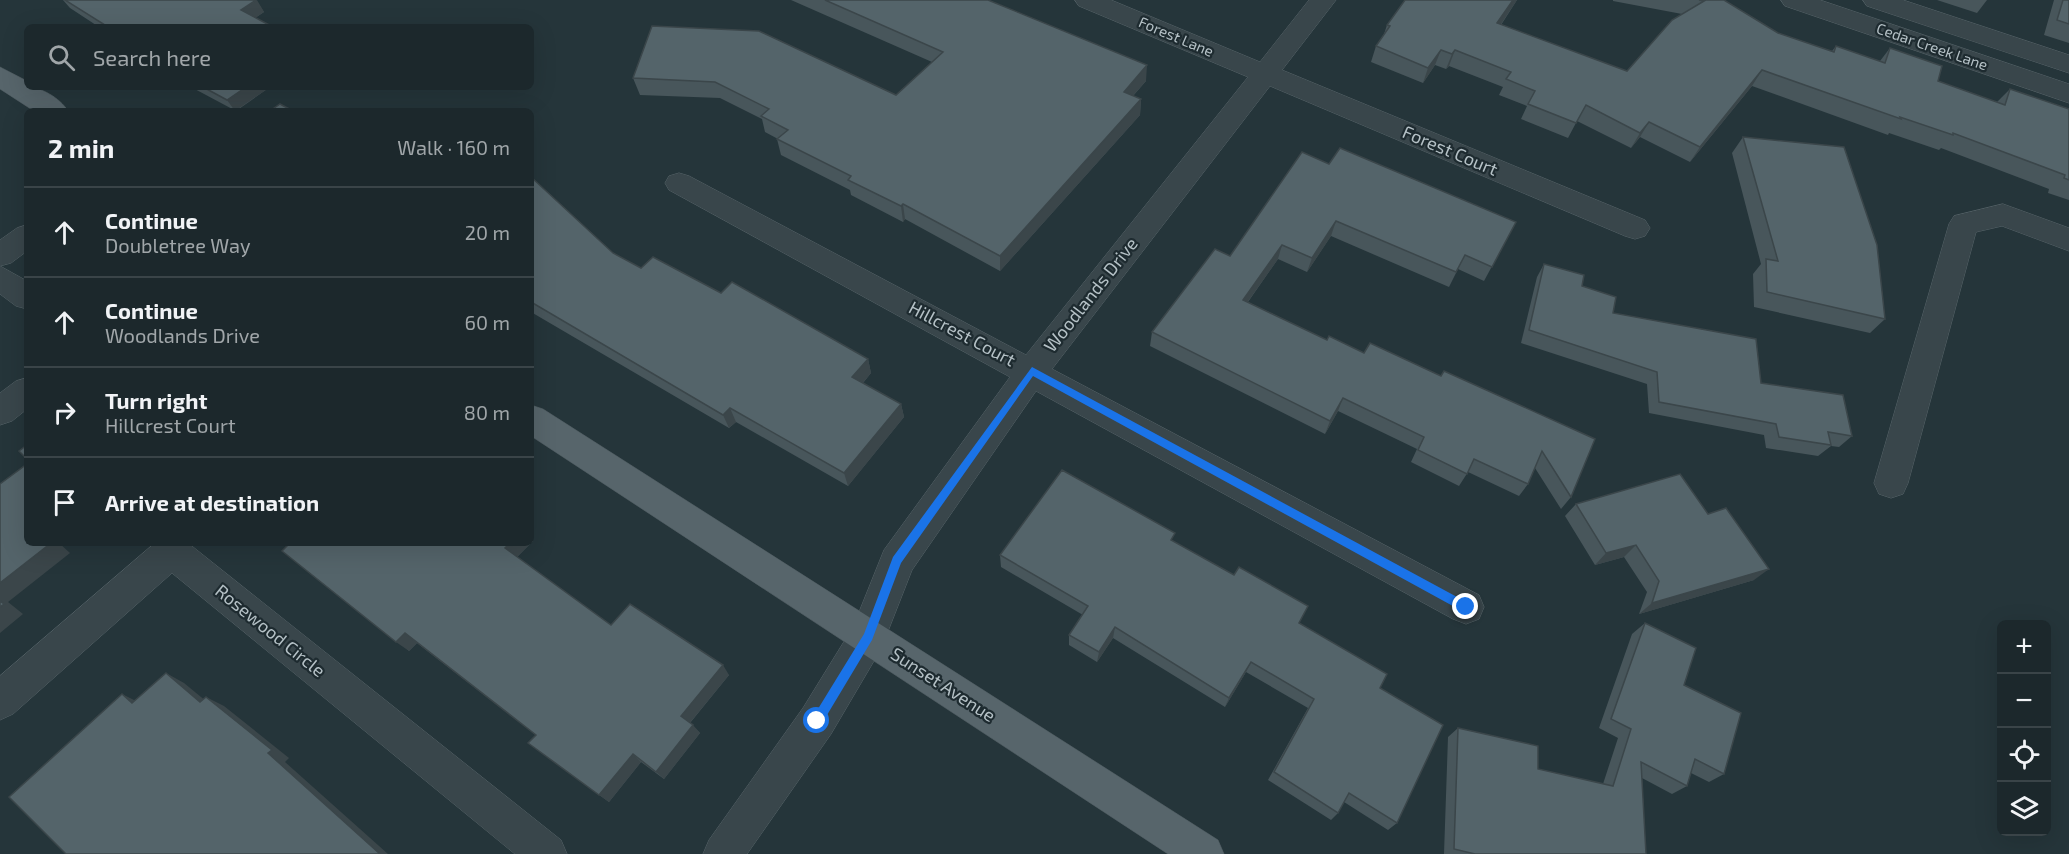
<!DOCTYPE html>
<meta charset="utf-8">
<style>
:root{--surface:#1c282c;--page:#293438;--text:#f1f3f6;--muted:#a0a6a9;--line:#3a4448}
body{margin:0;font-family:"Exo 2",sans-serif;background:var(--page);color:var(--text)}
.controls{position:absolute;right:18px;bottom:18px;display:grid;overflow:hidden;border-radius:9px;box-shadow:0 6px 24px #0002}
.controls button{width:54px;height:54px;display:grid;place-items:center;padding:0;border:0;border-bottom:2px solid var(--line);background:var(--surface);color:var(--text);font:30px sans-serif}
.stop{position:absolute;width:18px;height:18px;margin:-14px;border:4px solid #1a73e8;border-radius:50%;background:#fff}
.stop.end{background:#1a73e8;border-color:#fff;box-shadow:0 2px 6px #0008}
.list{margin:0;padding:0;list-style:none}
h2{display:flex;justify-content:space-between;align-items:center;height:78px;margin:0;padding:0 24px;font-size:26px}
h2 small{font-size:20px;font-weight:400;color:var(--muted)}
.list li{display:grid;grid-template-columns:39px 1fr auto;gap:18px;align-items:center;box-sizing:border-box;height:90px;padding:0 24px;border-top:2px solid var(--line)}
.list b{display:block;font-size:22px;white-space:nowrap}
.list p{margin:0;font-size:20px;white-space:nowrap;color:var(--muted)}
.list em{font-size:20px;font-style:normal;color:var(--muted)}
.icon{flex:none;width:33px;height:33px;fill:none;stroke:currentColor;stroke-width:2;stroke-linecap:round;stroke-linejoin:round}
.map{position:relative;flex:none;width:2069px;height:854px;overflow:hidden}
.search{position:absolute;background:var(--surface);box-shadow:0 6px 24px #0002;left:24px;top:24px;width:510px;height:66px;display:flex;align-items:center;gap:15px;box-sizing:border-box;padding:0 21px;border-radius:9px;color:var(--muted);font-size:22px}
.panel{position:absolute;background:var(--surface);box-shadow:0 6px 24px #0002;left:24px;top:108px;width:510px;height:438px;border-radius:9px}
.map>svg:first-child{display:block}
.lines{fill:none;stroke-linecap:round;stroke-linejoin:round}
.minor-casing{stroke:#576469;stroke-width:1}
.major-casing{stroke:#455257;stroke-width:1}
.minor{fill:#39464b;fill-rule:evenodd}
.major{fill:#57656b;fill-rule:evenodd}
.wall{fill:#48565b}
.shaded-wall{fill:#3b464a}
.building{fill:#54646a;stroke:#3b464a;stroke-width:1.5}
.route{fill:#1a73e8}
.labels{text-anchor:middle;stroke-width:4.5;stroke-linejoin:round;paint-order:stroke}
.far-street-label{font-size:15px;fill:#b5c1c6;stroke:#1e2b30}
.street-label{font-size:18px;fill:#b5c1c6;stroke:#1e2b30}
</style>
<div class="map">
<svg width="2069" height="854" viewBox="0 0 2069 854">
<rect width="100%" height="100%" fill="#25353a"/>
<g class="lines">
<g class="minor-casing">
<g id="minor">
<polygon points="1075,0 1111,0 1260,62 1309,0 1336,0 1282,70 1645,220 1650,228 1645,236 1635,239 1625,236 1270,86 1052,369 1479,595 1484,607 1479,619 1466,624 1453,619 1036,391 912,570 881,649 831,734 747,854 703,854 709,840 803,708 853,627 884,550 1010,377 669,190 665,183 669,176 679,173 689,176 1026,355 1248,77 1079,6"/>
<polygon points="1781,0 1820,0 2069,84 2069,103 1785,6"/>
<polygon points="1863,0 1903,0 2069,55 2069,73 1867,6"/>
<polygon points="2003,204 2069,228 2069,251 2002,226 1976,232 1908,483 1903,494 1891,498 1879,494 1874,483 1949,224 1954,216"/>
<polygon points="27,225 27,251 11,263 0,266 27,281 27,309 16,306 0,294 0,240 17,228"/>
<polygon points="27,378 27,409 12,421 0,425 0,393 16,381"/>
<polygon points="155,543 188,543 561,840 567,854 515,854 172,573 13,714 0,720 0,676"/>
</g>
</g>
<g class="major-casing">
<g id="major">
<path d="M0 67 27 81V87C41 87 60 98 68 111H34L0 89Z"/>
<polygon points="531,405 543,409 1218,840 1224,854 1168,854 531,436"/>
</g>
</g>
<use href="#minor" class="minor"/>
<use href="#major" class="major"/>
</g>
<g class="wall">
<polygon points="63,0 256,0 264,12 255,18 273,27 99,27 70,8"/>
<polygon points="791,0 988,0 1146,81 1133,96 1141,99 1140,115 1000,271 905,219 903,222 851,195 850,190 781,155 777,139 778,139 765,132 762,119 720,98 640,95 633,78 652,26 896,95 932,62"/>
<polygon points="1405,0 1517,0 1501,25 1627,71 1682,14 1613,1 1613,0 1724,0 1778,33 1832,51 1836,46 1880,61 1890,48 1938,81 1997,102 2010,89 2069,109 2069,200 2048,193 2049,189 1941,148 1939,150 1889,133 1888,135 1752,86 1690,162 1640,137 1631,148 1577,121 1568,138 1521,119 1527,106 1499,95 1503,87 1449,66 1446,69 1435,65 1423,83 1371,62 1376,46 1383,37 1387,25"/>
<polygon points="1937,0 1987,0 1977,13"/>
<polygon points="2054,0 2069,0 2069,43 2044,35"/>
<polygon points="191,87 270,87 236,111"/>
<polygon points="1743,137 1885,319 1870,333 1754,307 1753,274 1761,264 1732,153"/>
<polygon points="1329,164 1516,222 1484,281 1458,269 1449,287 1331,236 1307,272 1278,259 1248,302 1327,340 1364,353 1441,376 1595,439 1571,497 1561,509 1535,468 1528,484 1519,496 1468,472 1459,486 1411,462 1417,449 1338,411 1325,434 1150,346 1152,332 1230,256"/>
<polygon points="531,177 613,253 641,268 721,293 868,359 871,373 863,383 901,404 904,417 848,486 736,422 729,428 531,312"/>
<polygon points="1544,264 1582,286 1613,313 1761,383 1852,436 1839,447 1831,446 1818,456 1766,448 1764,435 1649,413 1647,384 1521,343 1537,277"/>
<polygon points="1576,504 1754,580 1639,614 1647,592 1624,557 1595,565 1565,516"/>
<polygon points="533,541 517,557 611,625 729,675 690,723 700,733 664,779 641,762 609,802 528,743 536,735 417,643 409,651 290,543"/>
<polygon points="1173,541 1299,623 1380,688 1397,823 1388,830 1344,802 1338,813 1331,820 1268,780 1308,708 1246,672 1225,707 1113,638 1097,662 1069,645 1069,635 1083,615 1001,567 1000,555"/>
<polygon points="1645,623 1684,685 1724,774 1709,782 1691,773 1687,786 1672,794 1642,778 1646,854 1444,854 1448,737 1458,728 1538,769 1603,784 1618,738 1599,728 1632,634"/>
</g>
<g class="shaded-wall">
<polygon points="257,0 264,12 249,22 241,10"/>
<polygon points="1513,0 1517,0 1491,39 1497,23"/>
<polygon points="1441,50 1435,65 1423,83 1428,68"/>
<polygon points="1455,50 1449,66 1446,69 1452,54"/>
<polygon points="1147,65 1146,81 1122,108 1124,92"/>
<polygon points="1762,70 1752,86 1690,162 1700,147"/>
<polygon points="246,87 270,87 235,111 227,100"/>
<polygon points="1141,99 1140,115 1000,271 1000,256"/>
<polygon points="1649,122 1640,137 1631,148 1640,133"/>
<polygon points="903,204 905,219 903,222 901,206"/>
<polygon points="1336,221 1331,236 1307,272 1312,258"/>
<polygon points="1282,245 1278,259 1239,314 1243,300"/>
<polygon points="868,359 871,373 856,391 852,377"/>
<polygon points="1343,398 1338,411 1325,434 1330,421"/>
<polygon points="901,404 904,417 848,486 844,473"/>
<polygon points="730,408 736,422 729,428 723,415"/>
<polygon points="531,538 533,541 515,559 505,548 510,543 531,543"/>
<polygon points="51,543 59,543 70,553 8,602 23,614 0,633 0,583"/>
<polygon points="1636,545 1624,557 1595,565 1606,553"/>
<polygon points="1769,569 1754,580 1639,614 1652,603"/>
<polygon points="1115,627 1113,638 1097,662 1099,652"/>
<polygon points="405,633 417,643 409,651 396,642"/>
<polygon points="1251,662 1246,672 1225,707 1229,698"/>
<polygon points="723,665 729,675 688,725 681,716"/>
<polygon points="166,673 184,683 218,711 200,702"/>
<polygon points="122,694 142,704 132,703"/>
<polygon points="206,697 224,706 289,758 285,762 388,854 380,854"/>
<polygon points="693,725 700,733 664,779 656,772"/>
<polygon points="633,754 641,762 609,802 599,795"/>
</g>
<g class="building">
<polygon points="65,0 256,0 241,10 273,27 108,27"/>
<polygon points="825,0 988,0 1147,65 1124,92 1141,99 1000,256 903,204 901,206 848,180 851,176 777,139 788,130 761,116 769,109 715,82 633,78 652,26 759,31 896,95 943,52"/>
<polygon points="1405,0 1513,0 1497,23 1627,71 1672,20 1704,1 1699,0 1724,0 1778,33 1834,52 1836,46 1885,63 1890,48 1942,66 1938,81 2005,105 2010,89 2069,109 2069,180 2064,178 2065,175 1953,133 1953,135 1900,117 1901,119 1762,70 1700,147 1649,122 1640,133 1586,105 1576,123 1528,104 1535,91 1506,79 1511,72 1455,50 1452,54 1441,50 1428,68 1376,46 1390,26 1387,25"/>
<polygon points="2063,0 2069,0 2069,24 2057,20"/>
<polygon points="203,87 246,87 227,100"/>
<polygon points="280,104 293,111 270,111"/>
<polygon points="1743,137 1844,147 1877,245 1885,319 1767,292 1766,259 1778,261"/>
<polygon points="1340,148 1516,222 1492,267 1465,255 1456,272 1336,221 1312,258 1282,245 1243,300 1327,340 1329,336 1364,353 1370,343 1441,376 1444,371 1595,439 1571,497 1542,451 1528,484 1474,459 1467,474 1418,450 1424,437 1343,398 1330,421 1152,332 1215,249 1230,256 1302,152 1329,164"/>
<polygon points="531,177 613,253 641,268 653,257 721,293 732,282 868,359 852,377 901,404 844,473 730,408 723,415 531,302"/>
<polygon points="1544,264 1584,275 1582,286 1616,297 1613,313 1756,339 1761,383 1843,395 1852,436 1828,432 1831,445 1779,437 1776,424 1659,402 1657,372 1529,330"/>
<polygon points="27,445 27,459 19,451"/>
<polygon points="27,464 27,543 51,543 0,583 0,484"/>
<polygon points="1062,470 1175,533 1171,540 1234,575 1239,567 1308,606 1299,623 1387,674 1380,688 1443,725 1397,823 1349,793 1338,813 1274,772 1314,699 1251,662 1229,698 1115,627 1099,652 1069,635 1088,606 1000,555"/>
<polygon points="1680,474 1708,514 1726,508 1769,569 1652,603 1659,581 1636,545 1606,553 1576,504"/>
<polygon points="290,543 510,543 505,548 611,625 630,604 723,665 681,716 693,725 656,772 633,754 599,795 528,743 536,735 405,633 396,642 282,551"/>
<polygon points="0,601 4,604 0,607"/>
<polygon points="1645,623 1696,648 1684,685 1741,713 1724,774 1695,759 1687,786 1641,762 1646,854 1475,854 1454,849 1458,728 1538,746 1538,769 1613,786 1631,729 1611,719"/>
<polygon points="166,673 200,702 206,697 272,750 268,753 380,854 66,854 9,797 122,694 132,703"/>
</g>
<polygon class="route" points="1032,367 1470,604 1470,611 1462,611 1033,376 901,563 872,640 821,725 813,725 813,717 864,634 893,557"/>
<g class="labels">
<g class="far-street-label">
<text transform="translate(1176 37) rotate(23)" y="5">Forest Lane</text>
<text transform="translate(1932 47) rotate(19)" y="5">Cedar Creek Lane</text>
</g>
<g class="street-label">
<text transform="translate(1450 151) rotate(23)" y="6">Forest Court</text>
<text transform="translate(1091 295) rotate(-52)" y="6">Woodlands Drive</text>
<text transform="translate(962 334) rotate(28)" y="6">Hillcrest Court</text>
<text transform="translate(270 631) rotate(39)" y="6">Rosewood Circle</text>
<text transform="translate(943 685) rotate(33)" y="6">Sunset Avenue</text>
</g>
</g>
</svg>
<div class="controls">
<button>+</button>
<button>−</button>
<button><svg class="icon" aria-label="locate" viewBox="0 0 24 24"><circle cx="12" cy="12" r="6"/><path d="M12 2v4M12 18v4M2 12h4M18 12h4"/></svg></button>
<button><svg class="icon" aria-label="layers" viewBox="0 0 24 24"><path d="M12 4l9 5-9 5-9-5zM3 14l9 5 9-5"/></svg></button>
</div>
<div class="stop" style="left:817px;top:721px"></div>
<div class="stop end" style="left:1466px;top:607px"></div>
<div class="search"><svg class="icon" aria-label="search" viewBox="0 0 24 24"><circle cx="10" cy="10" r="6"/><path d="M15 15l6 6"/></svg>Search here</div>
<section class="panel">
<h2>2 min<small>Walk · 160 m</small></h2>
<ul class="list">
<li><svg class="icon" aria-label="ahead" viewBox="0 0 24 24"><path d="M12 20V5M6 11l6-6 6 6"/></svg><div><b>Continue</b><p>Doubletree Way</p></div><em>20 m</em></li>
<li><svg class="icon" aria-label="ahead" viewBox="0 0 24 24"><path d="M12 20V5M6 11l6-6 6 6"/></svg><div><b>Continue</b><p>Woodlands Drive</p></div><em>60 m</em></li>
<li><svg class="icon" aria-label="right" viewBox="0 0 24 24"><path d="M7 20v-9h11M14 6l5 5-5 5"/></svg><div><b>Turn right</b><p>Hillcrest Court</p></div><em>80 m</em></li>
<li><svg class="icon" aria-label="arrive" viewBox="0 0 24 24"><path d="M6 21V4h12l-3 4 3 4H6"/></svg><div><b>Arrive at destination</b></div></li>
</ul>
</section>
</div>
